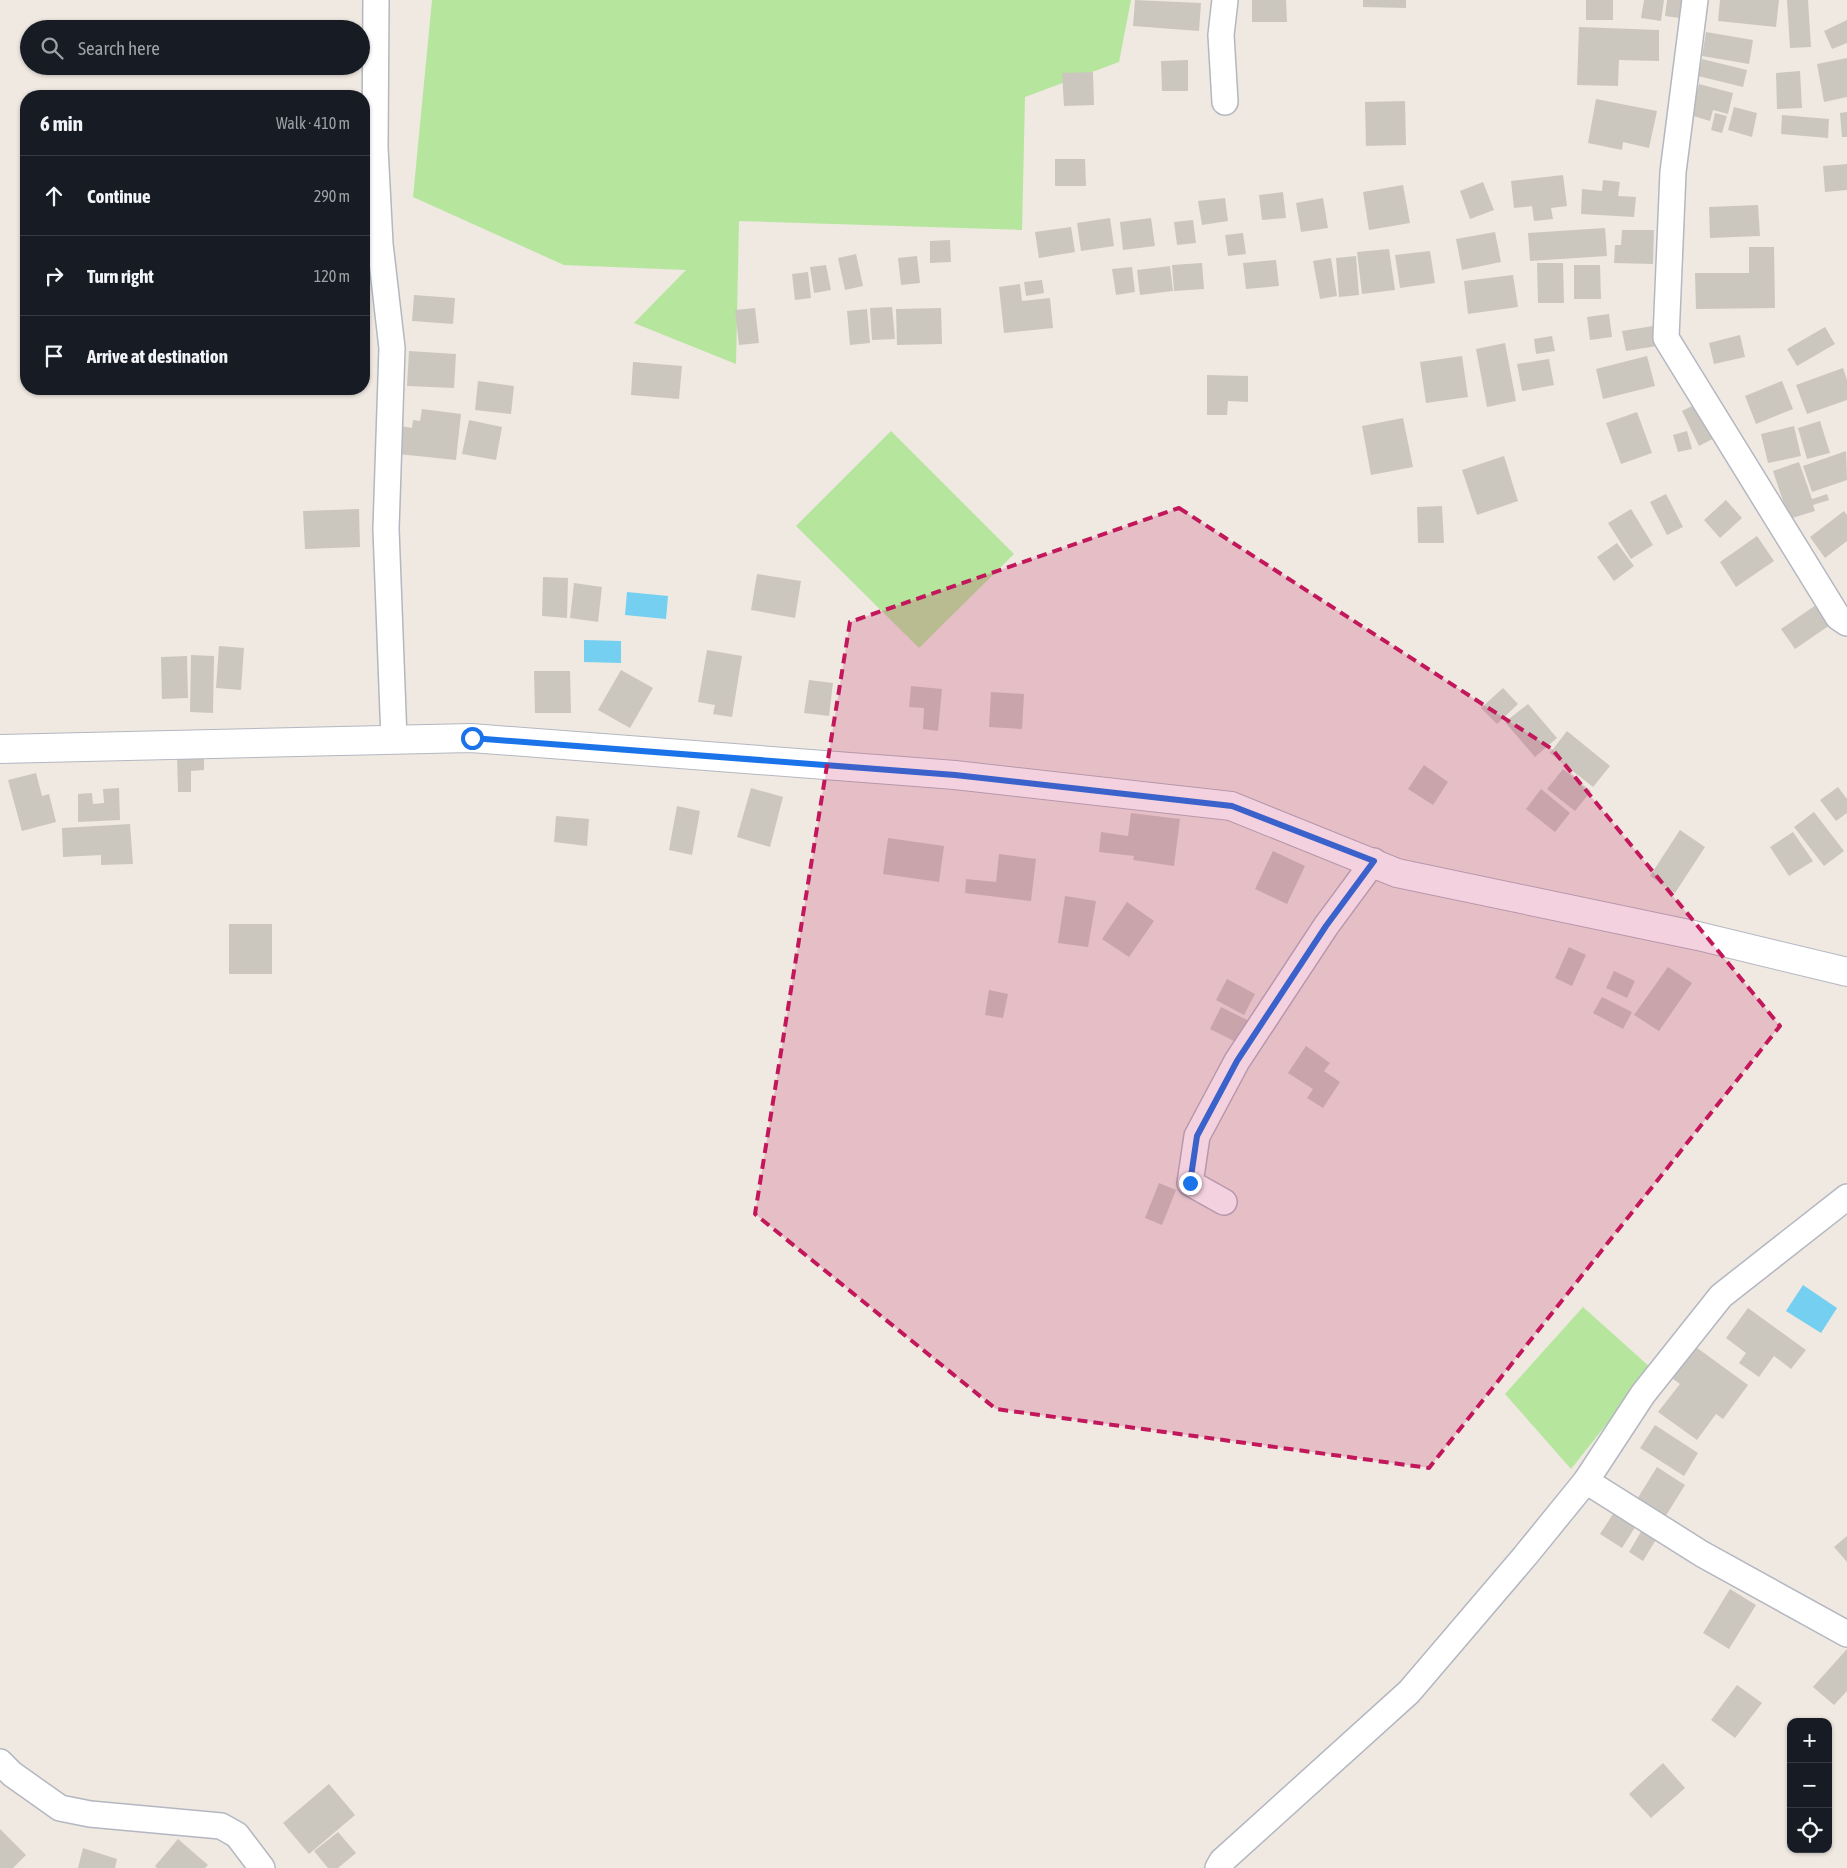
<!DOCTYPE html>
<meta charset="utf-8">
<style>
:root{--surface:#171b24;--page:#20242c;--text:#f1f3f6;--muted:#9ea1a6;--line:#363941}
body{margin:0;font-family:"Asap Condensed",sans-serif;background:var(--page);color:var(--text)}
.controls{position:absolute;right:15px;bottom:15px;display:grid;overflow:hidden;border-radius:10px;box-shadow:0 1px 4px #0004}
.controls button{width:45px;height:45px;display:grid;place-items:center;padding:0;border:0;border-bottom:1px solid var(--line);background:var(--surface);color:var(--text);font:25px sans-serif}
.stop{position:absolute;width:15px;height:15px;margin:-11px;border:4px solid #1a73e8;border-radius:50%;background:#fff}
.stop.end{background:#1a73e8;border-color:#fff;box-shadow:0 1px 5px #0008}
.list{margin:0;padding:0;list-style:none}
h2{display:flex;justify-content:space-between;align-items:center;height:65px;margin:0;padding:0 20px;font-size:21px}
h2 small{font-size:16px;font-weight:400;color:var(--muted)}
.list li{display:grid;grid-template-columns:32px 1fr auto;gap:15px;align-items:center;box-sizing:border-box;height:80px;padding:0 20px;border-top:1px solid var(--line)}
.list b{display:block;font-size:19px;white-space:nowrap}
.list em{font-size:16px;font-style:normal;color:var(--muted)}
.icon{flex:none;width:28px;height:28px;fill:none;stroke:currentColor;stroke-width:2;stroke-linecap:round;stroke-linejoin:round}
.map{position:relative;flex:none;width:1847px;height:1868px;overflow:hidden}
.search{position:absolute;background:var(--surface);box-shadow:0 1px 4px #0004;left:20px;top:20px;width:350px;height:55px;display:flex;align-items:center;gap:12px;box-sizing:border-box;padding:0 18px;border-radius:28px;color:var(--muted);font-size:19px}
.panel{position:absolute;background:var(--surface);box-shadow:0 1px 4px #0004;left:20px;top:90px;width:350px;height:305px;border-radius:20px}
.map>svg:first-child{display:block}
.green{fill:#b6e59e}
.water{fill:#75cff0}
.building{fill:#cbc7bf}
.lines{fill:none;stroke-linecap:round;stroke-linejoin:round}
.minor-casing{stroke:#b4b7c1;stroke-width:28}
.tertiary-casing{stroke:#b4b7c1;stroke-width:30}
.minor{stroke:#fff;stroke-width:25}
.tertiary{stroke:#fff;stroke-width:28}
.route{stroke:#1a73e8;stroke-width:6}
.marked{fill:#c2185b;fill-opacity:0.2;stroke:#c2185b;stroke-width:4;stroke-dasharray:10 6;stroke-linejoin:round}
</style>
<div class="map">
<svg width="1847" height="1868" viewBox="0 0 1847 1868">
<rect width="100%" height="100%" fill="#efe9e1"/>
<g class="green">
<polygon points="432,0 1131,0 1119,62 1025,97 1022,230 739,221 736,364 634,323 686,270 564,265 413,197"/>
<polygon points="891,431 1014,554 919,648 796,526"/>
<polygon points="1583,1307 1651,1368 1571,1469 1505,1394"/>
</g>
<g class="water">
<polygon points="627,592 668,596 666,619 625,615"/>
<polygon points="584,640 621,641 621,663 584,662"/>
<polygon points="1803,1285 1837,1308 1821,1333 1786,1311"/>
</g>
<g class="building">
<polygon points="1135,0 1201,3 1199,31 1133,26"/>
<polygon points="1252,0 1286,0 1287,22 1252,22"/>
<polygon points="1363,0 1406,0 1406,8 1363,7"/>
<rect x="1586" y="0" width="27" height="20"/>
<polygon points="1644,0 1664,0 1661,21 1641,18"/>
<polygon points="1667,0 1689,0 1687,19 1665,16"/>
<polygon points="1720,0 1779,0 1776,27 1718,21"/>
<polygon points="1787,0 1808,0 1811,47 1790,48"/>
<polygon points="1847,20 1847,43 1832,49 1824,31"/>
<polygon points="1579,27 1659,30 1659,61 1619,60 1618,86 1577,85"/>
<polygon points="1706,32 1753,40 1749,64 1702,56"/>
<polygon points="1847,58 1847,97 1824,102 1817,64"/>
<polygon points="1702,59 1747,70 1743,87 1698,76"/>
<polygon points="1188,60 1188,91 1162,91 1161,61"/>
<polygon points="1800,71 1802,108 1777,109 1776,73"/>
<polygon points="1093,72 1094,105 1064,106 1062,73"/>
<polygon points="1699,84 1733,93 1728,114 1713,110 1710,121 1690,115"/>
<polygon points="1596,99 1657,111 1649,148 1623,142 1622,150 1588,143"/>
<polygon points="1405,101 1406,145 1366,146 1365,102"/>
<polygon points="1734,107 1757,113 1752,137 1728,130"/>
<polygon points="1847,112 1847,137 1842,137 1840,113"/>
<polygon points="1715,113 1727,116 1722,133 1711,130"/>
<polygon points="1782,115 1829,119 1828,138 1781,134"/>
<polygon points="1055,159 1085,159 1086,186 1055,186"/>
<polygon points="1847,164 1847,190 1825,192 1823,166"/>
<polygon points="1563,175 1567,206 1551,208 1553,219 1534,221 1532,206 1514,208 1511,181"/>
<polygon points="1603,180 1620,182 1618,196 1636,197 1634,217 1581,214 1582,189 1602,191"/>
<polygon points="1483,182 1494,210 1470,219 1460,191"/>
<polygon points="1403,185 1410,223 1369,230 1363,192"/>
<polygon points="1283,192 1286,218 1262,220 1259,195"/>
<polygon points="1225,198 1228,221 1202,225 1198,201"/>
<polygon points="1323,198 1328,228 1301,232 1296,203"/>
<polygon points="1758,205 1760,236 1710,238 1709,207"/>
<polygon points="1110,218 1114,246 1081,251 1077,223"/>
<polygon points="1151,218 1155,246 1123,250 1120,222"/>
<polygon points="1193,220 1196,243 1177,245 1174,222"/>
<polygon points="1071,227 1075,252 1039,258 1035,232"/>
<polygon points="1605,228 1607,256 1530,261 1528,233"/>
<polygon points="1622,230 1654,230 1653,264 1614,263 1615,245 1621,245"/>
<polygon points="1495,232 1501,262 1462,270 1456,239"/>
<polygon points="1243,233 1246,254 1228,256 1225,235"/>
<polygon points="950,240 951,262 930,263 930,241"/>
<polygon points="1749,247 1774,247 1775,308 1696,309 1695,273 1749,273"/>
<polygon points="1389,249 1395,290 1362,294 1357,252"/>
<polygon points="1430,251 1435,283 1400,288 1395,255"/>
<polygon points="856,254 863,286 845,290 838,258"/>
<polygon points="917,256 920,283 901,285 898,258"/>
<polygon points="1356,256 1359,295 1339,297 1336,258"/>
<polygon points="1331,258 1337,296 1320,299 1313,261"/>
<polygon points="1276,260 1279,286 1246,289 1243,263"/>
<polygon points="1202,263 1204,289 1174,291 1172,265"/>
<polygon points="1537,263 1563,263 1564,303 1538,303"/>
<polygon points="826,265 831,290 814,293 810,267"/>
<polygon points="1574,265 1600,265 1601,299 1574,299"/>
<polygon points="1170,266 1173,291 1140,295 1137,270"/>
<polygon points="1132,267 1135,292 1116,295 1112,269"/>
<polygon points="808,272 811,298 795,300 792,274"/>
<polygon points="1513,275 1518,307 1468,314 1464,281"/>
<polygon points="1042,280 1044,293 1026,296 1024,282"/>
<polygon points="1020,284 1022,301 1050,298 1053,328 1004,333 999,287"/>
<polygon points="414,295 455,298 453,324 412,321"/>
<polygon points="892,307 895,339 872,340 870,308"/>
<polygon points="755,308 759,343 739,345 735,310"/>
<polygon points="941,308 942,344 897,345 896,309"/>
<polygon points="867,309 870,343 850,345 847,311"/>
<polygon points="1609,314 1612,337 1590,340 1587,317"/>
<polygon points="1653,326 1657,346 1626,351 1622,331"/>
<polygon points="1825,327 1835,344 1797,366 1787,349"/>
<polygon points="1740,335 1745,357 1714,364 1709,343"/>
<polygon points="1552,336 1555,351 1536,354 1534,339"/>
<polygon points="1505,343 1516,401 1487,407 1476,349"/>
<polygon points="409,351 456,354 454,388 407,386"/>
<polygon points="1462,356 1468,397 1426,403 1420,362"/>
<polygon points="1647,356 1655,386 1603,399 1596,369"/>
<polygon points="1549,359 1554,385 1522,391 1517,364"/>
<polygon points="633,362 682,366 679,399 631,395"/>
<polygon points="1843,368 1847,380 1847,400 1807,414 1796,385"/>
<polygon points="1207,375 1248,376 1248,402 1228,401 1227,415 1207,415"/>
<polygon points="478,381 514,386 511,414 475,410"/>
<polygon points="1782,381 1793,409 1756,424 1745,396"/>
<polygon points="1702,401 1720,435 1699,446 1682,411"/>
<polygon points="422,409 461,414 456,460 398,454 401,426 412,428 413,420 420,421"/>
<polygon points="1637,412 1652,453 1621,464 1606,423"/>
<polygon points="1403,418 1413,467 1371,475 1362,426"/>
<polygon points="469,420 502,427 496,460 462,454"/>
<polygon points="1820,421 1830,453 1807,459 1798,428"/>
<polygon points="1794,426 1801,456 1768,463 1761,434"/>
<polygon points="1687,431 1692,449 1678,452 1673,435"/>
<polygon points="1846,451 1847,480 1812,492 1803,466"/>
<polygon points="1504,456 1518,501 1477,515 1462,470"/>
<polygon points="1799,462 1812,499 1827,494 1829,500 1813,505 1815,511 1789,519 1773,471"/>
<polygon points="1666,494 1683,527 1667,535 1650,502"/>
<polygon points="1726,500 1742,518 1720,538 1704,520"/>
<polygon points="1442,506 1444,543 1418,543 1417,507"/>
<polygon points="359,509 360,547 305,549 303,511"/>
<polygon points="1631,509 1653,545 1631,559 1608,523"/>
<polygon points="1844,511 1847,515 1847,541 1825,558 1810,537"/>
<polygon points="1757,536 1774,561 1736,587 1720,562"/>
<polygon points="1617,543 1634,566 1614,581 1597,557"/>
<polygon points="757,574 801,581 795,618 751,610"/>
<polygon points="543,577 568,578 567,618 542,616"/>
<polygon points="574,583 602,587 598,622 570,618"/>
<polygon points="1816,605 1830,625 1795,649 1781,629"/>
<polygon points="219,646 244,648 241,690 216,688"/>
<polygon points="707,650 742,656 732,717 713,714 715,705 698,702"/>
<polygon points="191,655 214,656 213,713 190,712"/>
<polygon points="187,656 188,698 162,699 161,657"/>
<polygon points="621,670 653,688 630,728 598,710"/>
<polygon points="534,671 570,671 571,713 535,713"/>
<polygon points="809,680 833,683 829,716 804,713"/>
<polygon points="911,686 942,689 938,731 923,729 924,708 909,707"/>
<polygon points="1503,688 1518,704 1497,724 1481,708"/>
<polygon points="991,692 1024,694 1022,729 989,727"/>
<polygon points="1528,704 1557,738 1535,757 1505,722"/>
<polygon points="1567,731 1610,766 1593,787 1550,753"/>
<polygon points="177,755 204,755 204,770 191,771 191,792 178,792"/>
<polygon points="1424,765 1448,782 1433,805 1408,789"/>
<polygon points="1563,769 1591,791 1575,811 1547,789"/>
<polygon points="36,773 42,796 49,794 56,822 22,831 8,780"/>
<polygon points="1838,787 1847,799 1847,813 1836,821 1820,800"/>
<polygon points="119,788 120,820 78,822 78,794 92,793 93,804 104,803 103,789"/>
<polygon points="751,788 783,797 770,847 737,837"/>
<polygon points="1541,789 1570,813 1555,832 1526,809"/>
<polygon points="677,806 700,811 692,855 669,850"/>
<polygon points="1814,812 1844,851 1824,866 1794,827"/>
<polygon points="1131,813 1180,819 1174,866 1133,860 1134,856 1099,852 1101,832 1128,836"/>
<polygon points="556,816 589,819 587,846 554,842"/>
<polygon points="130,824 133,864 101,865 101,855 63,857 62,828"/>
<polygon points="1680,830 1705,847 1675,893 1650,876"/>
<polygon points="1793,832 1813,861 1789,876 1770,847"/>
<polygon points="888,838 944,846 939,882 883,874"/>
<polygon points="1273,851 1305,866 1287,904 1255,889"/>
<polygon points="999,854 1036,859 1031,901 965,893 966,879 996,882"/>
<polygon points="1065,896 1096,901 1088,947 1058,943"/>
<polygon points="1127,902 1154,921 1129,957 1102,939"/>
<rect x="229" y="924" width="43" height="50"/>
<polygon points="1569,947 1586,955 1572,986 1555,978"/>
<polygon points="1668,967 1692,983 1659,1031 1634,1015"/>
<polygon points="1614,971 1635,981 1627,998 1606,988"/>
<polygon points="1227,979 1255,994 1244,1015 1216,1000"/>
<polygon points="989,990 1008,994 1003,1018 985,1015"/>
<polygon points="1602,997 1632,1012 1623,1029 1593,1013"/>
<polygon points="1221,1007 1251,1022 1240,1044 1210,1029"/>
<polygon points="1306,1046 1330,1063 1324,1071 1340,1082 1323,1108 1307,1098 1313,1089 1288,1073"/>
<polygon points="1159,1183 1176,1190 1162,1225 1145,1218"/>
<polygon points="1748,1308 1806,1350 1791,1369 1774,1356 1759,1377 1739,1363 1746,1353 1726,1338"/>
<polygon points="1689,1342 1748,1385 1723,1419 1716,1414 1697,1440 1658,1412 1680,1384 1666,1374"/>
<polygon points="1655,1425 1698,1453 1684,1476 1640,1448"/>
<polygon points="1657,1467 1685,1485 1662,1522 1634,1504"/>
<polygon points="1615,1511 1637,1524 1622,1548 1600,1534"/>
<polygon points="1645,1525 1660,1533 1643,1561 1629,1552"/>
<polygon points="1847,1536 1847,1562 1834,1547"/>
<polygon points="1730,1589 1756,1605 1729,1649 1703,1633"/>
<polygon points="1847,1649 1847,1691 1834,1705 1813,1687"/>
<polygon points="1737,1685 1762,1703 1735,1738 1711,1720"/>
<polygon points="1663,1763 1685,1788 1651,1818 1629,1794"/>
<polygon points="329,1784 355,1815 309,1854 283,1823"/>
<polygon points="0,1829 26,1855 13,1868 0,1868"/>
<polygon points="338,1832 356,1853 338,1868 328,1868 314,1851"/>
<polygon points="178,1839 208,1865 205,1868 157,1868 155,1866"/>
<polygon points="83,1848 117,1859 115,1868 78,1868"/>
</g>
<g class="lines">
<g class="minor-casing">
<g id="minor">
<polyline points="376,0 375,148 380,244 392,348 386,529 394,740"/>
<polyline points="1695,0 1673,172 1666,338 1838,617 1847,623"/>
<polyline points="1225,102 1221,35 1225,0"/>
<polyline points="1224,1202 1190,1183 1197,1136 1237,1061 1326,926 1374,861"/>
<polyline points="1586,1481 1702,1554 1847,1634"/>
<polyline points="0,1762 12,1774 60,1808 90,1814 221,1826 237,1835 262,1868"/>
<polyline points="1218,1868 1222,1861 1409,1692 1525,1556 1586,1481 1643,1394 1721,1296 1847,1197"/>
</g>
</g>
<g class="tertiary-casing">
<polyline id="tertiary" points="0,749 471,738 955,775 1231,806 1397,873 1698,936 1847,972"/>
</g>
<use href="#minor" class="minor"/>
<use href="#tertiary" class="tertiary"/>
</g>
<g class="lines">
<polyline class="route" points="472,738 955,775 1232,806 1374,861 1326,926 1237,1061 1197,1136 1190,1183"/>
</g>
<path class="marked" d="M1179 508 1552 749 1780 1026 1429 1468 996 1409 755 1214 850 622Z"/>
</svg>
<div class="controls">
<button>+</button>
<button>−</button>
<button><svg class="icon" aria-label="locate" viewBox="0 0 24 24"><circle cx="12" cy="12" r="6"/><path d="M12 2v4M12 18v4M2 12h4M18 12h4"/></svg></button>
</div>
<div class="stop" style="left:472px;top:738px"></div>
<div class="stop end" style="left:1190px;top:1183px"></div>
<div class="search"><svg class="icon" aria-label="search" viewBox="0 0 24 24"><circle cx="10" cy="10" r="6"/><path d="M15 15l6 6"/></svg>Search here</div>
<section class="panel">
<h2>6 min<small>Walk · 410 m</small></h2>
<ul class="list">
<li><svg class="icon" aria-label="ahead" viewBox="0 0 24 24"><path d="M12 20V5M6 11l6-6 6 6"/></svg><div><b>Continue</b></div><em>290 m</em></li>
<li><svg class="icon" aria-label="right" viewBox="0 0 24 24"><path d="M7 20v-9h11M14 6l5 5-5 5"/></svg><div><b>Turn right</b></div><em>120 m</em></li>
<li><svg class="icon" aria-label="arrive" viewBox="0 0 24 24"><path d="M6 21V4h12l-3 4 3 4H6"/></svg><div><b>Arrive at destination</b></div></li>
</ul>
</section>
</div>
